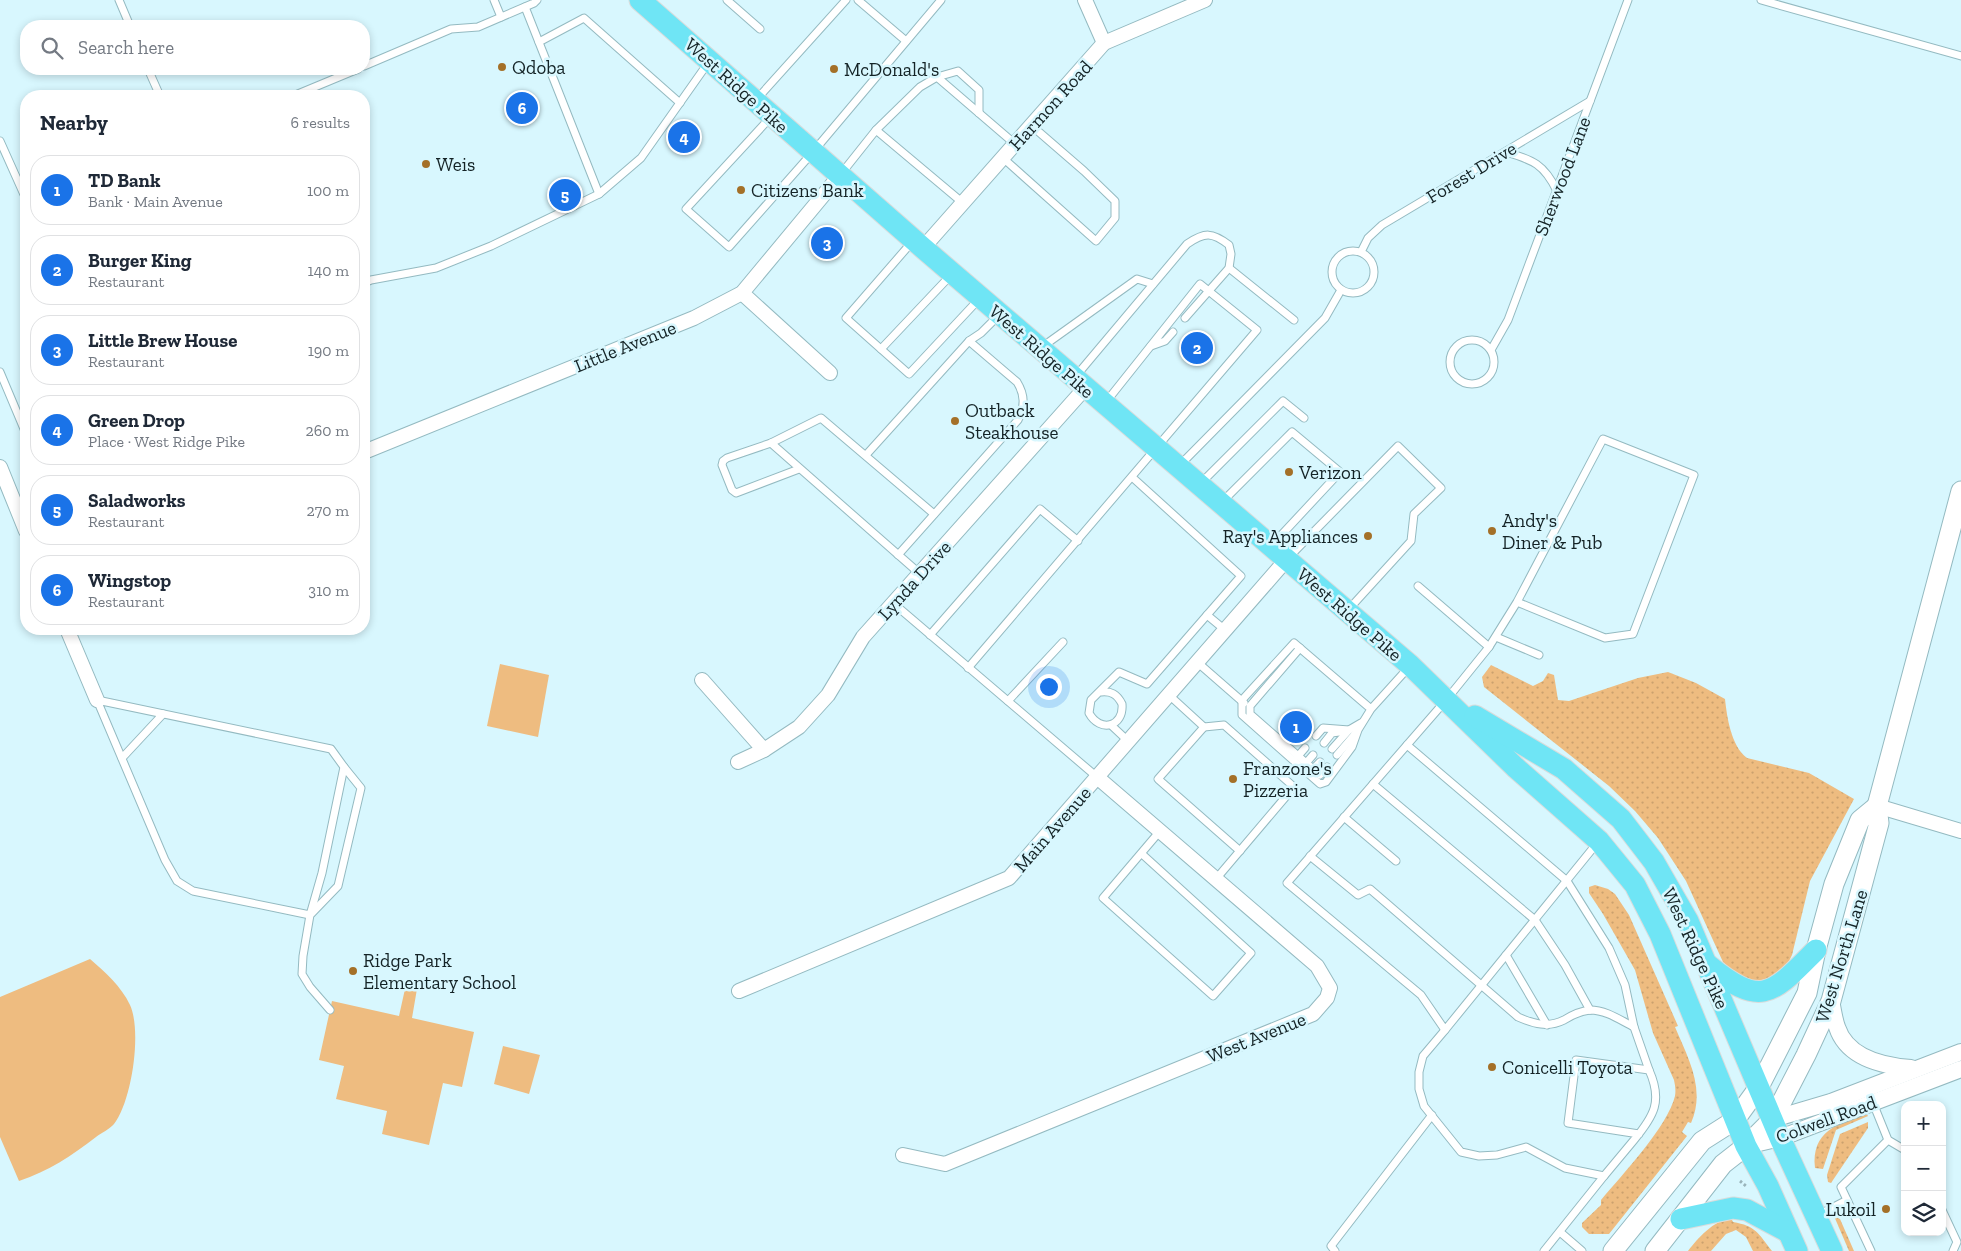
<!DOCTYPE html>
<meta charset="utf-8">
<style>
:root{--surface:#fff;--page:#f2f2f3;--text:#1f2937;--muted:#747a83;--line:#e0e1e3;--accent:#1a73e8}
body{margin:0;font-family:"Zilla Slab",serif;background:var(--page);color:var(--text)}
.controls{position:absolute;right:15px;bottom:15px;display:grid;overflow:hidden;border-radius:10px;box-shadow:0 2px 8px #0003}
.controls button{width:45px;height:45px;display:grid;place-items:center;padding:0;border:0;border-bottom:1px solid var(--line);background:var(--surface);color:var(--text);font:25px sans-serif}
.you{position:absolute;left:1048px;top:686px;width:18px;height:18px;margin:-12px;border:4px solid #fff;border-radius:50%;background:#1a73e8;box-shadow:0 0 0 8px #1a73e833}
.badge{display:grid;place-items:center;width:32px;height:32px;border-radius:50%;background:var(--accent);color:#fff;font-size:16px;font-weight:700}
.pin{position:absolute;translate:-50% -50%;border:2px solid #fff;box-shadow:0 1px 5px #0006}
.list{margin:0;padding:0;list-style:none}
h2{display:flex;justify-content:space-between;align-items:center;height:65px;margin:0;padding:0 20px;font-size:21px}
h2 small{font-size:16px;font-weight:400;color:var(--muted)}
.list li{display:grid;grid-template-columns:32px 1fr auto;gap:15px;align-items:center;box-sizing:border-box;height:70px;margin:0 10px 10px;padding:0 10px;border:1px solid var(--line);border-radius:20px}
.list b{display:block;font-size:19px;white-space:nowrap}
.list p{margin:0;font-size:16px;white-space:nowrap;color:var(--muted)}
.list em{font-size:16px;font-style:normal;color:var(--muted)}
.icon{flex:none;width:28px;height:28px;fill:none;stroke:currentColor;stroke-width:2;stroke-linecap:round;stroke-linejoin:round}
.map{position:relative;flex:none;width:1961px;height:1251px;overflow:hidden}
.search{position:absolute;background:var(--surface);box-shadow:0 2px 8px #0003;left:20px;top:20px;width:350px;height:55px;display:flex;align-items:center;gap:12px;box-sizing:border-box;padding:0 18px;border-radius:20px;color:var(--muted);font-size:19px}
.panel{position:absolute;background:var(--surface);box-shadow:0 2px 8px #0003;left:20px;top:90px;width:350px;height:545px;border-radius:20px}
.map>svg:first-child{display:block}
.grass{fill:url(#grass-dots)}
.park{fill:#eebc80}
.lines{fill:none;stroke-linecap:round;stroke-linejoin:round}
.service-casing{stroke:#94bac1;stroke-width:9}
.minor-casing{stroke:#94bac1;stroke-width:16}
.tertiary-casing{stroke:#94bac1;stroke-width:18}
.secondary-casing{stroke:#94bac1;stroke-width:21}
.primary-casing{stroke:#d9dcdc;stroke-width:23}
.path{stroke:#9ab4ba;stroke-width:3;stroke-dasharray:2.5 2.5;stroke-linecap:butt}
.service{stroke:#fff;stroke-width:7}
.minor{stroke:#fff;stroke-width:14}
.tertiary{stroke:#fff;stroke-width:16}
.secondary{stroke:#fff;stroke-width:19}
.primary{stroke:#6fe5f5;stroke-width:21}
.poi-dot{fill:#a47028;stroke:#d8f7fe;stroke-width:2}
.labels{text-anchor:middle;stroke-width:5;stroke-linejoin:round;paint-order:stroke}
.poi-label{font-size:19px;fill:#142326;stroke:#d8f7fe;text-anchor:start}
.street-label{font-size:19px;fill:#142326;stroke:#d8f7fe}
</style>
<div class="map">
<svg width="1961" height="1251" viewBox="0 0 1961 1251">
<defs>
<pattern id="grass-dots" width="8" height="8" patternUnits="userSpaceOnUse" patternTransform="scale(1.25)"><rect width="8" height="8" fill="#eebc80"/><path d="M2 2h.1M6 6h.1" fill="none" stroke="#cba16e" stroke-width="1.8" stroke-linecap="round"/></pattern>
</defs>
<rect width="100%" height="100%" fill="#d8f7fe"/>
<g class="grass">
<path d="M1491 665 1533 686 1543 681 1548 673 1554 675 1558 700 1569 701 1638 678 1668 672 1696 683 1725 699C1727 717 1731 746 1747 758L1809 773 1854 799 1810 881 1792 955 1789 961 1784 968 1773 977 1762 980H1750L1738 976 1723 962 1686 881 1658 838 1635 811 1609 786 1484 687 1482 677Z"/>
<path d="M1595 885 1608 889 1615 894 1629 915 1678 1026 1675 1027C1688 1058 1706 1089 1691 1123L1688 1122 1682 1132 1687 1136 1609 1234H1589L1582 1227V1223L1601 1205V1200C1622 1175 1668 1126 1675 1096 1676 1090 1675 1085 1674 1080L1653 1033 1635 970 1603 914 1589 893V887Z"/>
<path d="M1866 1113 1868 1116 1836 1130 1823 1169 1815 1168C1811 1131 1838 1124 1866 1113Z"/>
<polygon points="1868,1122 1868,1128 1831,1183 1828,1182 1827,1175 1840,1134"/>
<polygon points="1834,1216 1840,1219 1854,1251 1849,1251"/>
<path d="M1731 1218 1733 1222C1756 1226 1758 1233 1772 1251H1753L1746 1237 1736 1230 1726 1234 1711 1251H1688C1699 1237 1713 1221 1731 1218Z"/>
</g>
<g class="park">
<polygon points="500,664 549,675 538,737 487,726"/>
<path d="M90 959C105 972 121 986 130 1005 142 1031 132 1101 114 1124 110 1129 101 1133 96 1137 71 1156 49 1171 19 1181L0 1137V997Z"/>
<polygon points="407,980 418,983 412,1018 474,1032 462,1087 443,1083 429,1145 382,1134 387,1111 336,1099 344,1066 319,1060 332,1001 399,1016"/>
<polygon points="503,1046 540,1055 529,1094 494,1084"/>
</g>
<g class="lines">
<g class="service-casing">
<g id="service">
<polyline points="119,0 130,26"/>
<polyline points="494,0 501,17"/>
<polyline points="727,0 760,29"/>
<polyline points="858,0 906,41"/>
<polyline points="1761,0 1961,56"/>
<polyline points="525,7 599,194"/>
<polyline points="539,42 584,18 680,103"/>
<polyline points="364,66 451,29 478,27 534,3 537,0"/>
<polyline points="148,69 160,96"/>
<polyline points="937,77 958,71 979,90 979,113"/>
<polyline points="293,96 358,69"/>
<polyline points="756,100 846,0"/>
<polyline points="770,118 686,209 729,247 813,152 941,0"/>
<polyline points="876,130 920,87 937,77 1015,144"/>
<polyline points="0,141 26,199"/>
<path d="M1506 152C1533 160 1544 164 1557 191"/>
<polyline points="1003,158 1096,241 1115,218 1115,201 1084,171 1032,126"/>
<polyline points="841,174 876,130 963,203"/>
<polyline points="912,242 846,318 909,374 980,298"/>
<circle cx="1353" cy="272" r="21"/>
<polyline points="1361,252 1368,238 1382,225 1590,101"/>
<polyline points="1229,268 1294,320"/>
<polyline points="364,283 371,280 436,268 491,246 599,194 641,158 708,63"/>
<circle cx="1472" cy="362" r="22"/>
<polyline points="1151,346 1165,341 1173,332"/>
<polyline points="1042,347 1137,279 1153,284"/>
<polyline points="881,349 951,275"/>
<polyline points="1491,350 1508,320 1628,0"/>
<polyline points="0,372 24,429 26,428"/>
<path d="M1076 376 1187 244C1205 232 1212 232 1229 245L1231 254 1229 268 1185 318"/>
<polyline points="771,443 919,573"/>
<polyline points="866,455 969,341 981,333 998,316"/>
<polyline points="1179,466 1325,318 1341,290"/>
<polyline points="799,469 736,493 732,490 722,465 723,461 727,458 771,443 821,418 934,514"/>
<polyline points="1201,483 1283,401 1304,418"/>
<polyline points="1222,502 1292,432 1340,472 1273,544"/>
<path d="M898 555 1018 420C1025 406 1025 395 1017 382L969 341"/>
<polyline points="1289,557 1398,446 1441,488 1414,514 1411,541 1349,609"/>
<polyline points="1418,586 1489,647"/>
<polyline points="1517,602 1605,638 1633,634 1694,475 1603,439 1517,602 1489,647 1447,699 1287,883 1421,995 1445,1030 1598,842"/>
<polyline points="893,603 1097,777"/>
<polyline points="1207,615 1225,630"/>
<polyline points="930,635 1040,509 1078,541"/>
<polyline points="1496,637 1539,655"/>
<polyline points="1300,648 1250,706 1250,714 1320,775 1327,767"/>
<polyline points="1197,662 1244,703"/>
<polyline points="968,668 1257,330 1200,284 1106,402"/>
<path d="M1101 692C1111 691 1117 694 1122 704 1124 727 1100 733 1089 713L1091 700 1119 672 1147 684 1241 576 1132 477"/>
<polyline points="1169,695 1204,727 1224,725 1294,787 1216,879"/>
<polygon points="97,700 331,749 344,767 322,873 310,915 193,891 177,881 165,860"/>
<polyline points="1008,701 1063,642"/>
<polyline points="1371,709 1358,730 1352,747 1326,782 1320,784 1242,715 1242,700 1294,643 1371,709 1409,667"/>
<polyline points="1111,725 1128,741"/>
<polyline points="1204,727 1158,779 1240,851"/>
<polyline points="1316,736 1323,728 1349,730"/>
<polyline points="1324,743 1332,733 1339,732"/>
<polyline points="1407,745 1567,881 1609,948 1625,985 1634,1027"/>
<polyline points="1332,749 1349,730 1361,723"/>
<polyline points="1337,755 1355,734"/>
<polyline points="1298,756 1305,748"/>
<polyline points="122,758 163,714"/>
<polyline points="1306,763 1313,755"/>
<polyline points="1313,769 1320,762"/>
<polyline points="1373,784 1535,920 1565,965 1590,1010"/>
<polyline points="1344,817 1396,861"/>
<polyline points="1142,854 1251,953 1213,996 1103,898 1160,831"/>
<path d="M1310 856 1358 895 1370 889 1518 1017C1534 1024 1548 1028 1564 1020 1572 1015 1580 1011 1590 1010 1606 1010 1620 1020 1634 1027L1649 1070"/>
<polyline points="1506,955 1547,1025"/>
<polyline points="330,1010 310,987 302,974 303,956 310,915 338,886 361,788 344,767"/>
<path d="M1445 1030 1423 1056 1419 1072V1089L1424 1106 1461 1152 1479 1156 1497 1155 1526 1147 1565 1168 1604 1176C1614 1164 1624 1152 1634 1140 1654 1116 1663 1101 1649 1070L1576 1060 1568 1123 1639 1134"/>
<polyline points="1873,1103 1888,1140 1905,1150"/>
<polyline points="1942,1210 1957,1242 1953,1251"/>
<polyline points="1818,1215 1847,1200"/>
<polyline points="1560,1232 1582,1251"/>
<polyline points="1335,1251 1331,1246 1432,1115"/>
<polyline points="1544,1251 1604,1176"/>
<polyline points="1871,1251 1841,1187 1888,1140"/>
</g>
</g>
<g class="minor-casing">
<g id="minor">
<polyline points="1085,0 1104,43"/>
<polyline points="923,248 1104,43 1205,0"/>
<polyline points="742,293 830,373"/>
<polyline points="364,452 694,318 742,293 840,175"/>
<polyline points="0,467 26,531"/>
<polyline points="67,629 97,700"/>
<polyline points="702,680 764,750"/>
<polyline points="738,762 764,750 799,727 828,695 863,637 1086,387"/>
<polyline points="1877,806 1961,831"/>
<polyline points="739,991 1009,878 1287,559"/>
<polyline points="903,1155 945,1164 1313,1014 1327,998 1330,988 1317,966 1097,777"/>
</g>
</g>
<g class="tertiary-casing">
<g id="tertiary">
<path d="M1831 1001C1833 1009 1834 1019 1837 1027 1847 1058 1883 1066 1911 1068"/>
<polyline points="1773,1119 1831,1102 1961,1052"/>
<polyline points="1746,1146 1780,1138 1961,1069"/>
</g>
</g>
<g class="secondary-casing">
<g id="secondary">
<polyline points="1613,1251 1702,1141 1735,1120 1759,1087 1807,993 1816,950 1834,884 1860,820 1877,806"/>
<polyline points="1655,1251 1723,1164 1746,1146 1773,1119 1806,1055 1831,1001 1879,823 1877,806 1961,491"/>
</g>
</g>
<g class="primary-casing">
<g id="primary">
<polyline points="640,0 923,248 1410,665 1515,767 1599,841 1635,885 1660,934 1746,1146 1768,1186 1797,1251"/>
<polyline points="1475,716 1564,769 1621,819 1654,862 1688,921 1780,1138 1832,1251"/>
<path d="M1708 965C1762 1009 1772 994 1816 950"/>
<polyline points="1681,1219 1733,1208 1747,1210 1788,1232"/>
</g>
</g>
<polyline class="path" points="1740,1181 1746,1186"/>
<use href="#service" class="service"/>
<use href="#minor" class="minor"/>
<use href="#tertiary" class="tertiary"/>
<use href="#secondary" class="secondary"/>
<use href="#primary" class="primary"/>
</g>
<g class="poi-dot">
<circle cx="502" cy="67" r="5"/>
<circle cx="834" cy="69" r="5"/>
<circle cx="426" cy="164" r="5"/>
<circle cx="741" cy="190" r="5"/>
<circle cx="955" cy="421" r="5"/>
<circle cx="1289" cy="472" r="5"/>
<circle cx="1492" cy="531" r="5"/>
<circle cx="1368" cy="536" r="5"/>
<circle cx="1233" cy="779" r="5"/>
<circle cx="353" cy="971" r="5"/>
<circle cx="1492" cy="1067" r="5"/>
<circle cx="1886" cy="1209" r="5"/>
</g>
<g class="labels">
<g class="poi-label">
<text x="512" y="74">Qdoba</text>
<text x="844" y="76">McDonald's</text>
<text x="436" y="171">Weis</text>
<text x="751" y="197">Citizens Bank</text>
<text x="965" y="417">Outback<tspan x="965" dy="22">Steakhouse</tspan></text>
<text x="1299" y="479">Verizon</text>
<text x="1502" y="527">Andy's<tspan x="1502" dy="22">Diner &amp; Pub</tspan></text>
<text x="1358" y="543" text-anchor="end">Ray's Appliances</text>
<text x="1243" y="775">Franzone's<tspan x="1243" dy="22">Pizzeria</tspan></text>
<text x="363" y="967">Ridge Park<tspan x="363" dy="22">Elementary School</tspan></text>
<text x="1502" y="1074">Conicelli Toyota</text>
<text x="1876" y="1216" text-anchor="end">Lukoil</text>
</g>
<g class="street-label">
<text transform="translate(737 85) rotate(42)" y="7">West Ridge Pike</text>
<text transform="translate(1050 105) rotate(-48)" y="7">Harmon Road</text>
<text transform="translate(1471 172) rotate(-31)" y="7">Forest Drive</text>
<text transform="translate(1562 176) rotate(-69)" y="7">Sherwood Lane</text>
<text transform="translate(625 346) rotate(-22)" y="7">Little Avenue</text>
<text transform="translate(1042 351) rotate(41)" y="7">West Ridge Pike</text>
<text transform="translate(914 580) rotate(-48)" y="7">Lynda Drive</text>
<text transform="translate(1350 614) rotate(41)" y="7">West Ridge Pike</text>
<text transform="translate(1052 829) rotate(-49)" y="7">Main Avenue</text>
<text transform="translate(1696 948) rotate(65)" y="7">West Ridge Pike</text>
<text transform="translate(1841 956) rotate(-73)" y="7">West North Lane</text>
<text transform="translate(1256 1037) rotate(-22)" y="7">West Avenue</text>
<text transform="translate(1826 1119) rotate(-20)" y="7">Colwell Road</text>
</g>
</g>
</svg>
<div class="controls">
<button>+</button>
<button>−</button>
<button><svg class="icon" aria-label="layers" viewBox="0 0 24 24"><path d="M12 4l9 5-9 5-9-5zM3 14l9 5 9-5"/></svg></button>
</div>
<div class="you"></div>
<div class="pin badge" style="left:1296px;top:727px">1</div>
<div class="pin badge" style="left:1197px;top:348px">2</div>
<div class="pin badge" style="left:827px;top:243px">3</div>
<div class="pin badge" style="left:684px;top:137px">4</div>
<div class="pin badge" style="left:565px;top:195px">5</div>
<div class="pin badge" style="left:522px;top:108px">6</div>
<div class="search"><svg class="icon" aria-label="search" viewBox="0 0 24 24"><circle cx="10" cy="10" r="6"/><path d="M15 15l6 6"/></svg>Search here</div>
<section class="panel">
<h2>Nearby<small>6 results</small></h2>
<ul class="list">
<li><span class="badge">1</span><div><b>TD Bank</b><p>Bank · Main Avenue</p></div><em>100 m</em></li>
<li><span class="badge">2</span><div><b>Burger King</b><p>Restaurant</p></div><em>140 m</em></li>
<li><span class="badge">3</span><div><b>Little Brew House</b><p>Restaurant</p></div><em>190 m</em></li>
<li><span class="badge">4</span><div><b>Green Drop</b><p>Place · West Ridge Pike</p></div><em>260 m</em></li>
<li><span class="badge">5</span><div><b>Saladworks</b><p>Restaurant</p></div><em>270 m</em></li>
<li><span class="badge">6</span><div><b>Wingstop</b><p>Restaurant</p></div><em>310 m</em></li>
</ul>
</section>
</div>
